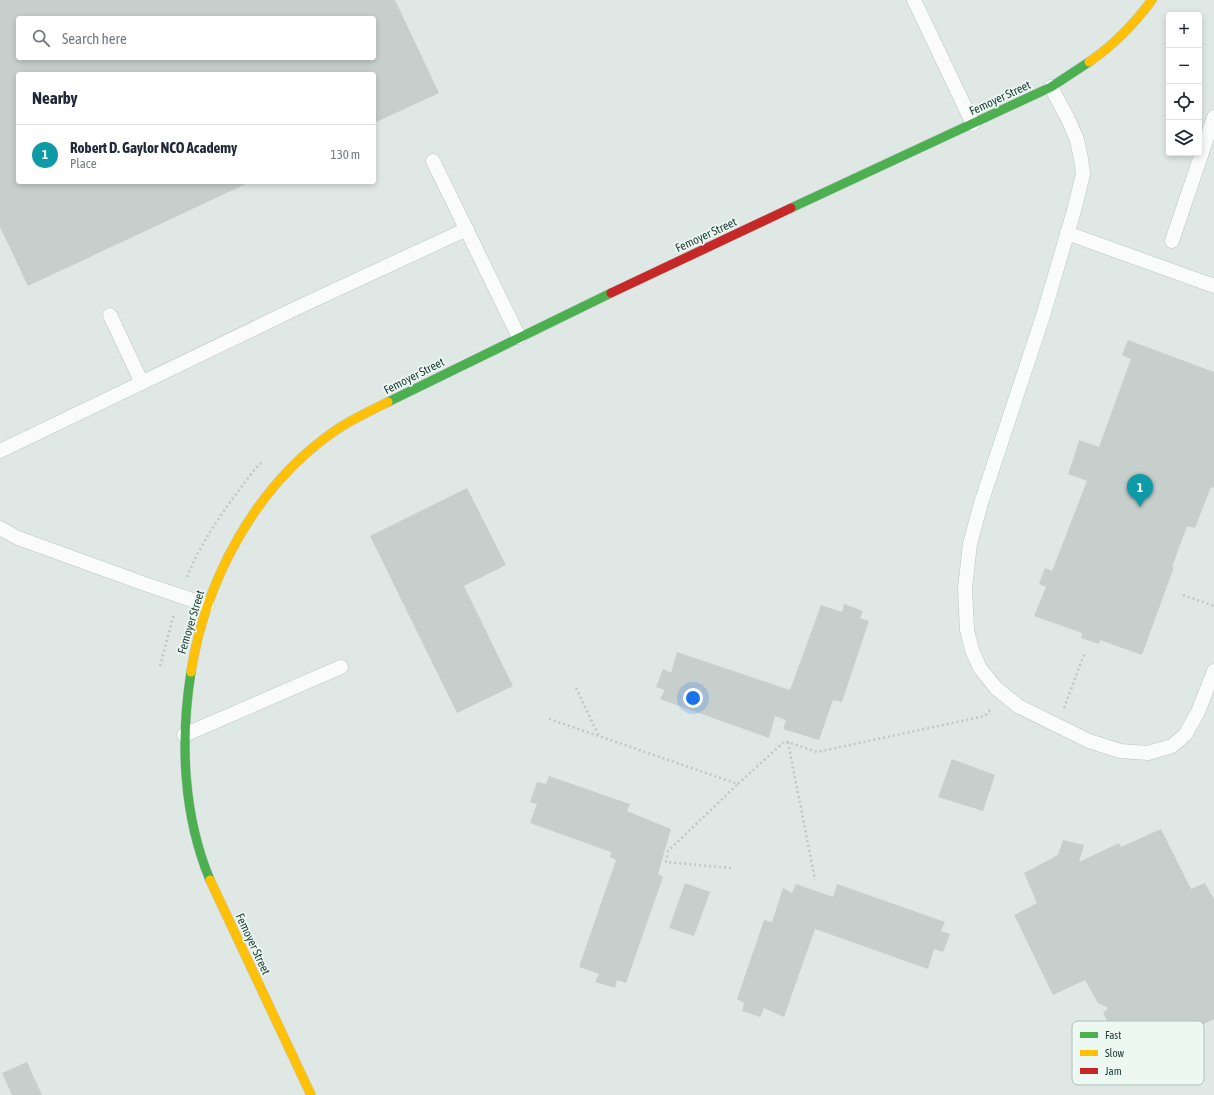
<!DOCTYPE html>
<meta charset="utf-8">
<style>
:root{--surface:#fff;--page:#f2f2f3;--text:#1f2937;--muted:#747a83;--line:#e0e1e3;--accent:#db2777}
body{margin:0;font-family:"Asap Condensed",sans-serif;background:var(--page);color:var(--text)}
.controls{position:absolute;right:12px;top:12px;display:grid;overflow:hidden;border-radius:4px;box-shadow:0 2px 6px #0003}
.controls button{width:36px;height:36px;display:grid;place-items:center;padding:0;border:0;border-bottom:1px solid var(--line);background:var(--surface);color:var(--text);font:20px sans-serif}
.you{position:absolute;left:693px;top:698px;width:14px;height:14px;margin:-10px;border:3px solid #fff;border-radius:50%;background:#1a73e8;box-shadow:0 0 0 6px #1a73e833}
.badge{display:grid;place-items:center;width:26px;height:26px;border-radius:50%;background:var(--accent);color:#fff;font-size:13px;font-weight:700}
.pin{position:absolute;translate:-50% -33px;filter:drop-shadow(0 1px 2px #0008)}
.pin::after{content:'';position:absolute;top:21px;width:14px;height:12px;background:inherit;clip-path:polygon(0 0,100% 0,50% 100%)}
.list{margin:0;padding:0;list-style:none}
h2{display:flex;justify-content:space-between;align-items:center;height:52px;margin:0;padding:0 16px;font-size:17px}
h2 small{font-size:13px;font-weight:400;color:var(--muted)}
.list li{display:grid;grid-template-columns:26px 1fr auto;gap:12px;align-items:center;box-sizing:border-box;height:60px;padding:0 16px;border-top:1px solid var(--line)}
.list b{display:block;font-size:15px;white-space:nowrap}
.list p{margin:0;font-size:13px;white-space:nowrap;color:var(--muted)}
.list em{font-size:13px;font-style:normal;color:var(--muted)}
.icon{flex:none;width:22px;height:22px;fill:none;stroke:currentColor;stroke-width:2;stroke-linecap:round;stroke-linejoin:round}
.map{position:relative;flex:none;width:1214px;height:1095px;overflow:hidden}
.search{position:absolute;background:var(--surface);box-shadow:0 2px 6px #0003;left:16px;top:16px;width:360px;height:44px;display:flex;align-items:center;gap:10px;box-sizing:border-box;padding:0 14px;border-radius:4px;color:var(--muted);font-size:15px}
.panel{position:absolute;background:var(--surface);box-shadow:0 2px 6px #0003;left:16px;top:72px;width:360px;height:112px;border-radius:4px}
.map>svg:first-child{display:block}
.building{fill:#c7cfcc;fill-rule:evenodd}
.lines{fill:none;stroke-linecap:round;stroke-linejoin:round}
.lane-casing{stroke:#bdc5c2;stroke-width:15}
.fast-casing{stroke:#bcc6c3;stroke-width:10}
.slow-casing{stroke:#bcc6c3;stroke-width:10}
.jam-casing{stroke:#bcc6c3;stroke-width:10}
.path{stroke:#bec8c6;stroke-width:2.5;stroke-dasharray:2 3;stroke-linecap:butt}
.lane{stroke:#fafcfb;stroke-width:14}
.fast{stroke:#4caf50;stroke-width:9}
.slow{stroke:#ffc107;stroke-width:9}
.jam{stroke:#c62828;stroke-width:9}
.labels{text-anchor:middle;stroke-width:3.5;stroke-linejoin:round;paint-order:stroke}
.street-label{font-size:12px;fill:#1d3c36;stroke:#eef8f3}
.key{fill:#eef8f3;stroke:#afc0ba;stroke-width:1}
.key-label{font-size:11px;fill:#1d3c36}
</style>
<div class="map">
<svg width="1214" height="1095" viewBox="0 0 1214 1095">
<rect width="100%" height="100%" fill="#e0e8e5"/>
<g class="building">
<path d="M0 0H395L439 93 374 123V74H18V182H250L28 286 0 227ZM18 18H374V58H18Z"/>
<polygon points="1128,340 1214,372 1214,488 1211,487 1195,528 1187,526 1172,567 1174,567 1142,655 1100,640 1099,644 1081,638 1082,633 1034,616 1046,587 1039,584 1045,568 1052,571 1087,481 1068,474 1074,457 1079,440 1099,447 1131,359 1122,355"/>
<polygon points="467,488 506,565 464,586 513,686 457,713 370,536"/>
<polygon points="844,604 863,611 860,618 869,621 842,702 833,700 819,740 783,729 786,720 775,716 769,738 660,699 665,690 656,687 663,669 671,673 677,652 790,690 821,605 842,612"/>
<polygon points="952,759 995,775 983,811 938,797"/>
<polygon points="549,776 630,804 627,811 671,829 658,874 663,877 626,983 617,980 615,988 595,982 599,974 579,967 616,860 610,857 611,852 530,823 537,804 530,802 537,782 546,784"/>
<polygon points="1161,829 1191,889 1205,883 1214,899 1214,1019 1190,1031 1195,1042 1187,1046 1190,1054 1188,1060 1173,1069 1166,1067 1157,1046 1149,1050 1151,1057 1128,1069 1112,1038 1118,1026 1110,1027 1103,1013 1108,1008 1098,1003 1085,980 1053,995 1014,915 1037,903 1024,873 1058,855 1063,840 1084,845 1079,862 1119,843 1121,847"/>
<polygon points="685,883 710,892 694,936 669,928"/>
<polygon points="796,884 833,897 837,884 945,922 941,931 950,934 943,952 934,949 928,969 815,929 784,1017 764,1008 760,1017 742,1011 744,1003 737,999 764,920 772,922 783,888 792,893"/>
<polygon points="27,1062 42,1095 12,1095 2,1073"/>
</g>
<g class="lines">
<g class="lane-casing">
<g id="lane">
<polyline points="914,0 973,124"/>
<polyline points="1051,87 1069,121 1077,140 1081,159 1083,174 1075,207 1043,316 981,503 970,544 965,588 967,630 972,650 980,668 996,688 1018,706 1089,741 1120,751 1148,753 1172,746 1185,735 1198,712 1214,671"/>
<polyline points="433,161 519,337"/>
<polyline points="1067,233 1214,286"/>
<polyline points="1172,241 1214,117"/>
<polyline points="110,315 142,383"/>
<polyline points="0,451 303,305 467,229"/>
<polyline points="0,528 18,538 145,584 207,605"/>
<polyline points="184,735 341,667"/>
</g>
</g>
<g class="fast-casing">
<g id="fast">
<polyline points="791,208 1051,87 1089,62"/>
<polyline points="388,402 611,293"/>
<path d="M191 672C180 741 183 815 210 880"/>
</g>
</g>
<g class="slow-casing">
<g id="slow">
<path d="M1089 62C1114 45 1134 24 1152 0"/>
<path d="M191 672C205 583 252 493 325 438 344 423 366 413 388 402"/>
<polyline points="210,880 311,1095"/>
</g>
</g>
<g class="jam-casing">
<polyline id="jam" points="611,293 791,208"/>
</g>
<g class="path">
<path d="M187 577C203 537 229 503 255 469L262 462"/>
<polyline points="1183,595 1214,606"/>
<polyline points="160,666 174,614"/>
<polyline points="576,688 599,736"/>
<polyline points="1064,708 1085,652"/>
<polyline points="549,719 738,784 785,741 817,752 985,716 991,709"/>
<polyline points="788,742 815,880"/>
<polyline points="731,868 666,862 668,851 738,784"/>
</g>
<use href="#lane" class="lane"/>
<use href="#fast" class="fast"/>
<use href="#slow" class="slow"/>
<use href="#jam" class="jam"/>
</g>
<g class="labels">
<g class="street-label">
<text transform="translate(1000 98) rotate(-25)" y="4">Femoyer Street</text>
<text transform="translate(706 235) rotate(-25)" y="4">Femoyer Street</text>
<text transform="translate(414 376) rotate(-27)" y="4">Femoyer Street</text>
<text transform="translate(191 622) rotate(-73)" y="4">Femoyer Street</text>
<text transform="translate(253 944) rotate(65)" y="4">Femoyer Street</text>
</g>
</g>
<rect x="1072" y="1021" width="132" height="64" rx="6" class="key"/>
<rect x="1080" y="1032" width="18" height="6" fill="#4caf50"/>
<rect x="1080" y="1050" width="18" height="6" fill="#ffc107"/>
<rect x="1080" y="1068" width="18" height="6" fill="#c62828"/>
<g class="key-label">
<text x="1105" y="1039">Fast</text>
<text x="1105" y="1057">Slow</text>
<text x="1105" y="1075">Jam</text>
</g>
</svg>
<div class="controls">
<button>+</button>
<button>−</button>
<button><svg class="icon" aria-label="locate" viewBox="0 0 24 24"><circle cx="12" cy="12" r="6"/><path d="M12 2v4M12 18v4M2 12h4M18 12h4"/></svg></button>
<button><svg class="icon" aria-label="layers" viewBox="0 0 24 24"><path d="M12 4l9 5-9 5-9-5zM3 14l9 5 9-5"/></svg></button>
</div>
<div class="you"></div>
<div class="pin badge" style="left:1140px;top:507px;background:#0f9aa8">1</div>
<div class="search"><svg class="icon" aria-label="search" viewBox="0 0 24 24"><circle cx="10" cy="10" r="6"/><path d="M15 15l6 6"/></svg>Search here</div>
<section class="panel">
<h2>Nearby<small></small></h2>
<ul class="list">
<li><span class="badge" style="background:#0f9aa8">1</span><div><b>Robert D. Gaylor NCO Academy</b><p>Place</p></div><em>130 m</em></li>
</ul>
</section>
</div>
